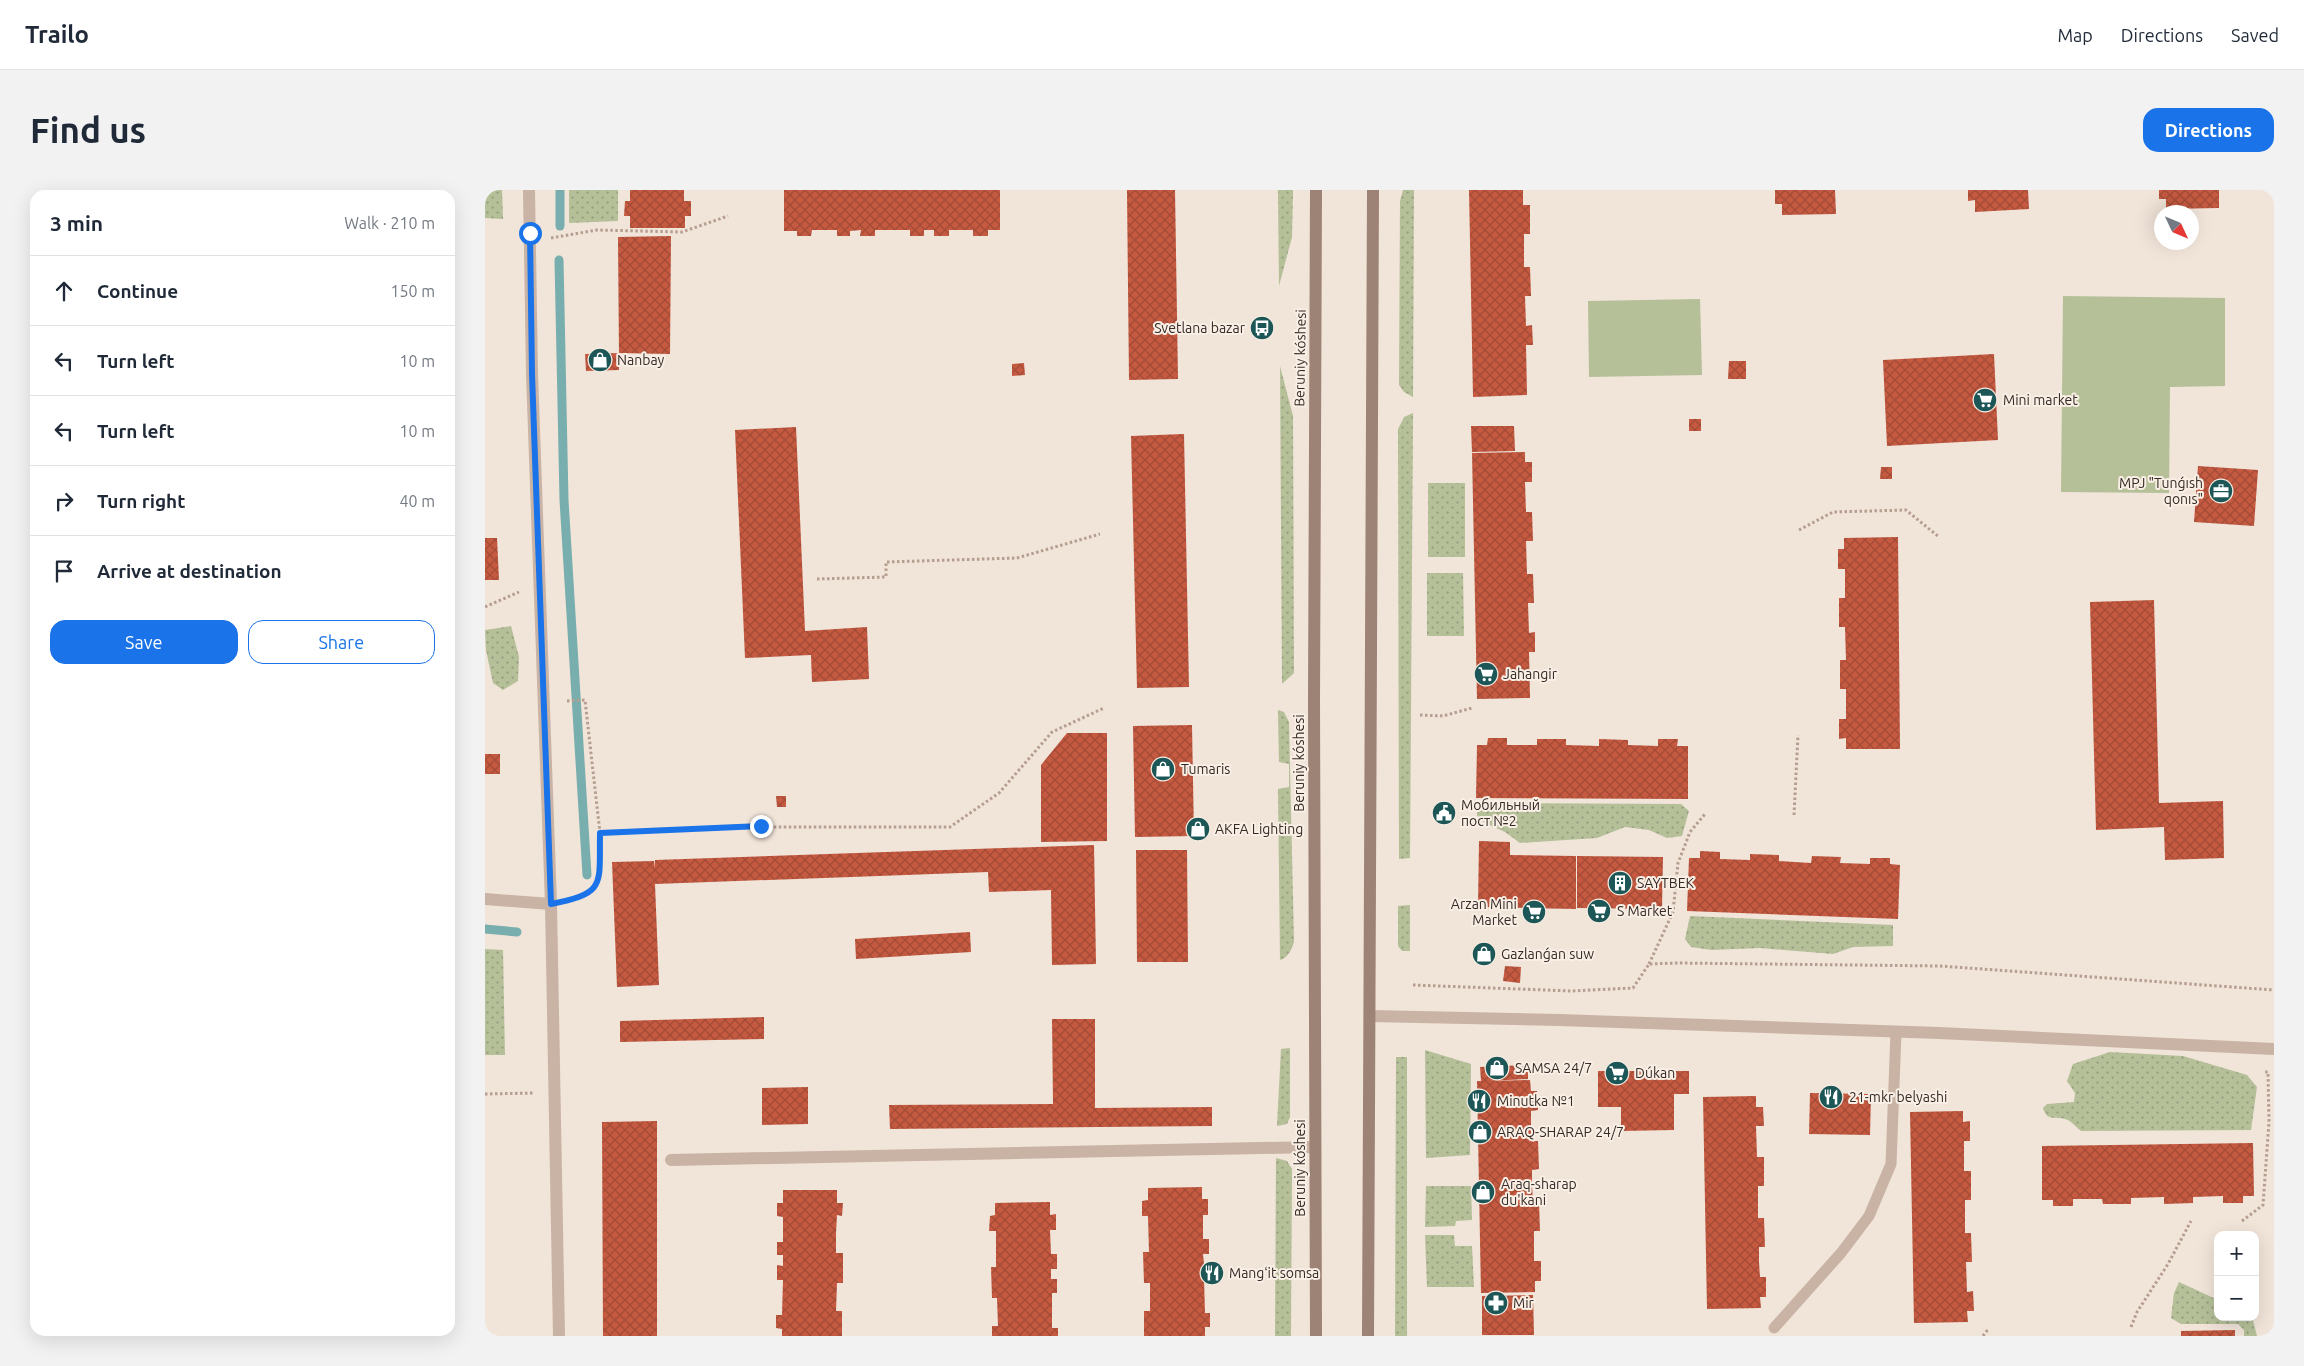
<!DOCTYPE html>
<meta charset="utf-8">
<style>
:root{--surface:#fff;--page:#f2f2f3;--text:#1f2937;--muted:#747a83;--line:#e0e1e3;--accent:#1a73e8}
body{margin:0;font-family:Ubuntu,sans-serif;background:var(--page);color:var(--text)}
.controls{position:absolute;right:15px;bottom:15px;display:grid;overflow:hidden;border-radius:10px;box-shadow:0 5px 20px #0002}
.controls button{width:45px;height:45px;display:grid;place-items:center;padding:0;border:0;border-bottom:1px solid var(--line);background:var(--surface);color:var(--text);font:25px sans-serif}
.compass{position:absolute;left:1669px;top:15px;width:45px;height:45px;border-radius:50%;background:var(--surface);box-shadow:0 5px 20px #0002;rotate:134deg}
.stop{position:absolute;width:15px;height:15px;margin:-11px;border:4px solid #1a73e8;border-radius:50%;background:#fff}
.stop.end{background:#1a73e8;border-color:#fff;box-shadow:0 1px 5px #0008}
.list{margin:0;padding:0;list-style:none}
h2{display:flex;justify-content:space-between;align-items:center;height:65px;margin:0;padding:0 20px;font-size:21px}
h2 small{font-size:16px;font-weight:400;color:var(--muted)}
.list li{display:grid;grid-template-columns:32px 1fr auto;gap:15px;align-items:center;box-sizing:border-box;height:70px;padding:0 20px;border-top:1px solid var(--line)}
.list b{display:block;font-size:19px;white-space:nowrap}
.list em{font-size:16px;font-style:normal;color:var(--muted)}
.actions{display:flex;gap:10px;padding:15px 20px}
.actions a{flex:1;padding:11px 0;border:1px solid var(--accent);border-radius:15px;text-align:center;font-size:18px;color:var(--accent)}
.actions .main{background:var(--accent);color:#fff}
.icon{flex:none;width:28px;height:28px;fill:none;stroke:currentColor;stroke-width:2;stroke-linecap:round;stroke-linejoin:round}
.map{position:relative;flex:none;width:1789px;height:1146px;overflow:hidden;border-radius:15px}
header{display:flex;align-items:center;gap:30px;box-sizing:border-box;height:70px;padding:0 25px;background:var(--surface);border-bottom:1px solid var(--line)}
header strong{font-size:24px}
nav{display:flex;gap:28px;margin-inline-start:auto;font-size:18px}
.intro{display:flex;align-items:center;justify-content:space-between;box-sizing:border-box;height:120px;padding:0 30px}
h1{margin:0;font-size:35px}
.button{padding:12px 22px;border-radius:15px;background:var(--accent);color:#fff;font-size:18px;font-weight:700}
main{display:flex;gap:30px;padding:0 30px}
aside{flex:1;background:var(--surface);border-radius:15px;box-shadow:0 5px 20px #0002}
.map>svg:first-child{display:block}
.grass{fill:url(#grass-dots)}
.park{fill:#b5c099}
.lines{fill:none;stroke-linecap:round;stroke-linejoin:round}
.stream{stroke:#78aead;stroke-width:9}
.building{fill:url(#building-cross-hatch)}
.path{stroke:#b59d8f;stroke-width:3;stroke-dasharray:2.5 2.5;stroke-linecap:butt}
.service{stroke:#c9b3a5;stroke-width:11}
.minor{stroke:#c9b3a5;stroke-width:12}
.secondary{stroke:#9d8276;stroke-width:12}
.route{stroke:#1a73e8;stroke-width:6}
.labels{text-anchor:middle;stroke-width:4;stroke-linejoin:round;paint-order:stroke}
.poi-label{font-size:14px;fill:#352a26;stroke:#f9efe5;text-anchor:start}
.street-label{font-size:14px;fill:#352a26;stroke:#f9efe5}
</style>
<header>
<strong>Trailo</strong>
<nav><a>Map</a><a>Directions</a><a>Saved</a></nav>
</header>
<div class="intro"><h1>Find us</h1><a class="button">Directions</a></div>
<main>
<aside>
<h2>3 min<small>Walk · 210 m</small></h2>
<ul class="list">
<li><svg class="icon" aria-label="ahead" viewBox="0 0 24 24"><path d="M12 20V5M6 11l6-6 6 6"/></svg><div><b>Continue</b></div><em>150 m</em></li>
<li><svg class="icon" aria-label="left" viewBox="0 0 24 24"><path d="M17 20v-9H6M10 6l-5 5 5 5"/></svg><div><b>Turn left</b></div><em>10 m</em></li>
<li><svg class="icon" aria-label="left" viewBox="0 0 24 24"><path d="M17 20v-9H6M10 6l-5 5 5 5"/></svg><div><b>Turn left</b></div><em>10 m</em></li>
<li><svg class="icon" aria-label="right" viewBox="0 0 24 24"><path d="M7 20v-9h11M14 6l5 5-5 5"/></svg><div><b>Turn right</b></div><em>40 m</em></li>
<li><svg class="icon" aria-label="arrive" viewBox="0 0 24 24"><path d="M6 21V4h12l-3 4 3 4H6"/></svg><div><b>Arrive at destination</b></div></li>
</ul>
<div class="actions"><a class="main">Save</a><a>Share</a></div>
</aside>
<div class="map">
<svg width="1789" height="1146" viewBox="0 0 1789 1146">
<defs>
<pattern id="grass-dots" width="8" height="8" patternUnits="userSpaceOnUse" patternTransform="scale(1.25)"><rect width="8" height="8" fill="#b5c099"/><path d="M2 2h.1M6 6h.1" fill="none" stroke="#949c7d" stroke-width="1.8" stroke-linecap="round"/></pattern>
<pattern id="building-cross-hatch" width="8" height="8" patternUnits="userSpaceOnUse" patternTransform="scale(1.25)"><rect width="8" height="8" fill="#c65a41"/><path d="M0 0l8 8M0 8l8-8" fill="none" stroke="#a24b36"/></pattern>
</defs>
<rect width="100%" height="100%" fill="#f1e4d9"/>
<g class="grass">
<polygon points="0,0 17,0 18,29 0,28"/>
<polygon points="84,0 133,0 133,31 84,33"/>
<polygon points="793,0 808,0 807,47 794,96"/>
<polygon points="918,0 929,0 928,207 919,202 914,195 915,11"/>
<polygon points="795,176 808,226 809,483 797,494"/>
<polygon points="928,223 925,668 914,669 913,239 919,227"/>
<rect x="943" y="293" width="37" height="74"/>
<polygon points="942,383 978,383 979,446 942,446"/>
<polygon points="26,436 34,467 33,491 18,500 8,493 1,460 0,440"/>
<path d="M793 520 799 522 804 532 809 752C806 760 804 767 795 770L793 599 804 597V574L794 572Z"/>
<polygon points="994,613 1196,614 1204,621 1197,646 1182,648 1164,640 1140,637 1112,648 1035,653 1020,642 998,632 992,625"/>
<polygon points="925,715 925,761 917,761 913,756 913,716"/>
<polygon points="1205,726 1408,735 1408,756 1368,757 1348,764 1275,758 1227,760 1206,757 1200,749"/>
<polygon points="0,759 18,760 20,865 0,865"/>
<polygon points="805,858 805,927 802,934 792,936 796,859"/>
<polygon points="940,860 986,874 985,965 941,968"/>
<path d="M1625 862 1698 866 1762 885 1772 897 1766 940 1596 941C1592 938 1587 932 1583 930 1572 925 1562 933 1558 918L1562 914 1589 912 1590 903 1582 891 1588 874Z"/>
<polygon points="911,867 922,867 922,1146 910,1146"/>
<polygon points="791,968 802,971 807,979 806,1146 790,1146"/>
<polygon points="941,996 986,996 987,1030 971,1031 970,1036 940,1037"/>
<polygon points="940,1045 969,1045 970,1056 987,1056 989,1097 942,1097"/>
<polygon points="1694,1092 1733,1110 1733,1127 1765,1127 1768,1130 1772,1146 1759,1146 1759,1140 1753,1134 1696,1134 1686,1128 1689,1103"/>
</g>
<g class="park">
<polygon points="1578,106 1740,108 1740,196 1685,197 1684,303 1576,302"/>
<polygon points="1215,109 1217,185 1104,187 1103,111"/>
</g>
<g class="lines">
<g class="stream">
<polyline points="75,0 75,36"/>
<polyline points="74,70 79,310 102,685"/>
<polyline points="0,739 32,742"/>
</g>
</g>
<g class="building">
<polygon points="145,0 199,0 199,11 206,11 206,26 200,26 200,38 145,38 145,26 139,26 140,11 145,11"/>
<polygon points="299,0 515,0 515,40 503,40 503,46 488,46 488,40 464,40 464,46 449,46 449,40 439,40 439,46 425,46 425,40 390,40 390,46 375,46 376,40 365,41 365,46 352,46 352,40 327,40 326,46 312,46 312,41 299,41"/>
<polygon points="642,0 690,0 693,189 644,190"/>
<polygon points="984,0 1038,0 1038,15 1045,15 1045,44 1039,44 1039,77 1045,77 1046,106 1040,106 1041,136 1047,135 1048,155 1041,155 1042,205 988,207"/>
<polygon points="1290,0 1350,0 1351,24 1297,25 1297,14 1290,14"/>
<polygon points="1483,0 1543,0 1544,19 1490,22 1490,10 1483,11"/>
<polygon points="1674,0 1734,0 1734,18 1681,19 1681,9 1674,9"/>
<polygon points="186,46 185,164 134,163 133,47"/>
<polygon points="134,163 134,180 101,181 100,164"/>
<polygon points="1509,164 1513,250 1402,256 1398,170"/>
<polygon points="1244,171 1261,171 1261,189 1243,189"/>
<polygon points="539,173 540,185 527,186 527,174"/>
<rect x="1204" y="229" width="12" height="12"/>
<polygon points="986,236 1029,236 1030,261 987,262"/>
<polygon points="311,237 320,441 382,437 384,489 327,492 326,465 260,468 250,240"/>
<polygon points="699,244 704,497 652,498 646,246"/>
<polygon points="1040,262 1040,272 1047,272 1047,292 1040,292 1041,322 1047,322 1048,351 1041,351 1042,384 1048,384 1049,413 1043,413 1044,443 1050,442 1050,462 1044,462 1045,508 992,509 987,263"/>
<polygon points="1713,276 1773,280 1769,336 1709,332"/>
<polygon points="1396,277 1407,277 1407,289 1395,289"/>
<polygon points="1413,347 1415,559 1361,559 1361,548 1354,549 1354,529 1361,529 1361,499 1355,499 1355,470 1361,470 1360,437 1354,437 1354,408 1360,408 1360,379 1353,379 1353,359 1359,359 1359,348"/>
<polygon points="0,348 12,348 14,390 0,390"/>
<polygon points="1669,410 1674,613 1738,611 1739,668 1680,670 1679,637 1611,640 1605,412"/>
<polygon points="707,535 709,646 650,647 648,536"/>
<polygon points="582,543 622,543 622,651 556,652 556,575"/>
<polygon points="1003,548 1022,548 1022,555 1052,555 1052,549 1081,549 1081,555 1114,556 1114,549 1143,550 1143,555 1173,556 1173,549 1193,549 1192,556 1203,556 1203,609 991,608 992,555 1002,555"/>
<rect x="0" y="564" width="15" height="20"/>
<polygon points="291,606 301,606 301,617 292,617"/>
<polygon points="994,651 1025,652 1025,665 1091,666 1091,719 993,717"/>
<polygon points="609,655 611,774 567,775 566,700 504,702 503,682 170,694 174,795 132,797 127,672 169,671 170,678 170,670"/>
<polygon points="651,660 702,660 703,772 652,772"/>
<polygon points="1215,661 1235,662 1235,669 1265,670 1265,664 1294,665 1294,671 1326,673 1327,666 1356,667 1355,673 1385,674 1385,668 1405,668 1405,674 1415,675 1413,729 1202,721 1204,668 1215,668"/>
<polygon points="1092,666 1178,667 1177,719 1092,718"/>
<polygon points="485,742 486,762 371,769 370,749"/>
<polygon points="992,755 1007,755 1007,772 992,773"/>
<polygon points="1020,776 1036,777 1035,793 1018,791"/>
<polygon points="279,827 279,849 135,852 135,831"/>
<polygon points="567,829 610,829 610,918 727,917 727,936 405,939 404,915 568,914"/>
<polygon points="1043,875 1043,889 1005,891 1045,890 1046,901 1052,901 1053,920 1046,921 1046,951 1053,951 1054,979 1047,980 1047,996 1048,1012 1054,1012 1055,1041 1049,1041 1049,1071 1056,1071 1056,1091 1050,1091 1050,1102 996,1103 992,891 996,891 995,877"/>
<polygon points="1113,881 1204,881 1204,904 1189,904 1189,940 1136,941 1136,917 1113,917"/>
<polygon points="323,897 323,934 277,935 277,898"/>
<polygon points="1325,903 1386,904 1385,945 1324,944"/>
<polygon points="1271,906 1271,917 1278,917 1279,936 1271,936 1272,967 1279,967 1279,996 1273,996 1273,1028 1279,1028 1280,1057 1274,1057 1274,1072 1275,1087 1281,1087 1281,1107 1275,1107 1276,1118 1222,1119 1218,907"/>
<polygon points="1478,921 1478,932 1485,931 1485,951 1479,951 1479,981 1486,981 1486,1010 1480,1010 1480,1043 1486,1043 1487,1072 1481,1072 1482,1102 1488,1101 1489,1121 1482,1121 1483,1132 1429,1133 1425,922"/>
<polygon points="172,931 172,1146 118,1146 117,932"/>
<polygon points="1768,953 1769,1006 1758,1006 1758,1013 1738,1013 1738,1006 1708,1007 1708,1013 1679,1014 1679,1007 1646,1008 1646,1014 1618,1014 1617,1009 1588,1009 1588,1016 1568,1016 1568,1010 1557,1010 1557,956"/>
<polygon points="717,997 717,1009 723,1009 723,1025 718,1025 718,1049 724,1049 724,1064 718,1064 719,1074 724,1074 724,1088 719,1088 720,1123 725,1123 725,1137 720,1137 720,1146 659,1146 659,1121 665,1121 665,1093 659,1093 658,1062 664,1062 663,1026 657,1026 657,1011 663,1010 663,998"/>
<polygon points="298,1000 352,1000 352,1013 358,1013 357,1026 352,1025 351,1043 351,1063 358,1063 358,1093 352,1093 351,1121 357,1121 357,1146 297,1146 297,1139 291,1138 291,1125 297,1125 298,1090 292,1090 292,1075 298,1076 298,1065 292,1065 292,1052 298,1052 298,1027 292,1026 292,1013 298,1013"/>
<polygon points="565,1012 565,1025 571,1024 571,1040 565,1040 566,1064 572,1064 572,1079 566,1079 566,1089 572,1089 572,1103 567,1103 567,1138 573,1138 573,1146 507,1146 507,1136 513,1136 512,1108 507,1108 506,1077 511,1077 511,1041 504,1041 505,1026 510,1025 510,1013"/>
<polygon points="1048,1105 1049,1145 997,1145 997,1106"/>
<polygon points="1750,1140 1750,1146 1696,1146 1696,1141"/>
</g>
<g class="lines">
<g class="path">
<polyline points="66,48 112,40 197,42 243,26"/>
<polyline points="1314,340 1348,322 1421,320 1454,347"/>
<polyline points="332,389 401,387 401,372 532,368 615,344"/>
<polyline points="0,417 34,402"/>
<polyline points="82,511 100,510 115,643"/>
<polyline points="935,525 958,526 987,518"/>
<polyline points="1309,625 1313,545"/>
<path d="M87 710C122 703 114 671 115 643L276 637H465L514 603 567 542 619 518"/>
<polyline points="1164,774 1188,722 1193,673 1205,642 1220,624"/>
<polyline points="928,795 1086,801 1148,798 1164,774 1193,773 1455,776 1789,800"/>
<polyline points="0,904 49,903"/>
<polyline points="1757,1031 1778,1015 1784,932 1783,882 1780,882"/>
<polyline points="1646,1137 1652,1122 1683,1074 1706,1031"/>
<polyline points="1498,1146 1504,1138"/>
</g>
<polyline class="service" points="1289,1138 1356,1063 1384,1026 1406,974 1411,842"/>
<g class="minor">
<polyline points="44,0 47,184 66,714 74,1146"/>
<polyline points="0,709 66,714"/>
<polyline points="885,826 1074,830 1454,843 1789,859"/>
<polyline points="186,970 830,957"/>
</g>
<g class="secondary">
<polyline points="831,1146 829,510 831,0"/>
<polyline points="883,1146 888,0"/>
</g>
</g>
<g class="lines">
<path class="route" d="M45 43 47 184 66 714C122 703 114 695 115 643L276 636"/>
</g>
<defs>
<g id="bus-disc" transform="scale(1.25)"><circle r="9.5" fill="#1c5656" stroke="#f9efe5"/><path d="M-5-6H5V4H4V6H2V4H-2V6H-4V4H-5ZM-3.5-4V0h7V-4ZM-3.5 1.2v1.5H-2V1.2ZM2 1.2v1.5H3.5V1.2Z" fill="#fff"/></g>
<g id="shop-disc" transform="scale(1.25)"><circle r="9.5" fill="#1c5656" stroke="#f9efe5"/><path d="M-5-2.5h2.3a2.7 3.5 0 0 1 5.4 0H5L5.5 6h-11ZM-1.5-2.5h3a1.5 2.3 0 0 0-3 0Z" fill="#fff"/></g>
<g id="supermarket-disc" transform="scale(1.25)"><circle r="9.5" fill="#1c5656" stroke="#f9efe5"/><path d="M-6-5.5h2.5l.6 2H6L4.5 2H-2.5L-4.4-4H-6ZM-1.5 3.2a1.3 1.3 0 1 0 .1 0ZM3 3.2a1.3 1.3 0 1 0 .1 0Z" fill="#fff"/></g>
<g id="office-disc" transform="scale(1.25)"><circle r="9.5" fill="#1c5656" stroke="#f9efe5"/><path d="M-6-3h4V-5.5h4V-3h4V5H-6ZM-1-4.5V-3h2v-1.5ZM-6 0V1H6V0Z" fill="#fff"/></g>
<g id="civic-disc" transform="scale(1.25)"><circle r="9.5" fill="#1c5656" stroke="#f9efe5"/><path d="M-.6-6.5H3V-4.5H.6V-3L4-1V1h2V6H-6V1h2V-1L-.6-3ZM-1.2 2.5V6h2.4V2.5Z" fill="#fff"/></g>
<g id="building-disc" transform="scale(1.25)"><circle r="9.5" fill="#1c5656" stroke="#f9efe5"/><path d="M-4-6H4V6H1V3H-1V6H-4ZM-2.5-4.3h1.7v1.8h-1.7ZM.8-4.3h1.7v1.8H.8ZM-2.5-1h1.7V.8h-1.7ZM.8-1h1.7V.8H.8Z" fill="#fff"/></g>
<g id="restaurant-disc" transform="scale(1.25)"><circle r="9.5" fill="#1c5656" stroke="#f9efe5"/><path d="M-5-6h1v4h1v-4h1v4h1v-4h1v5L-1.5 .5V6h-2V.5L-5-1ZM5-6V6H3V1.5H1.5Q1.5-4 5-6Z" fill="#fff"/></g>
<g id="pharmacy-disc" transform="scale(1.25)"><circle r="9.5" fill="#1c5656" stroke="#f9efe5"/><path d="M-2-6h4v4h4v4h-4v4h-4v-4h-4v-4h4Z" fill="#fff"/></g>
</defs>
<g fill-rule="evenodd">
<use href="#bus-disc" x="777" y="138"/>
<use href="#shop-disc" x="115" y="170"/>
<use href="#supermarket-disc" x="1500" y="210"/>
<use href="#office-disc" x="1736" y="301"/>
<use href="#supermarket-disc" x="1001" y="484"/>
<use href="#shop-disc" x="678" y="579"/>
<use href="#civic-disc" x="959" y="623"/>
<use href="#shop-disc" x="713" y="639"/>
<use href="#building-disc" x="1135" y="693"/>
<use href="#supermarket-disc" x="1114" y="721"/>
<use href="#supermarket-disc" x="1049" y="722"/>
<use href="#shop-disc" x="999" y="764"/>
<use href="#shop-disc" x="1012" y="878"/>
<use href="#supermarket-disc" x="1132" y="883"/>
<use href="#restaurant-disc" x="1346" y="907"/>
<use href="#restaurant-disc" x="994" y="911"/>
<use href="#shop-disc" x="995" y="942"/>
<use href="#shop-disc" x="998" y="1002"/>
<use href="#restaurant-disc" x="727" y="1083"/>
<use href="#pharmacy-disc" x="1011" y="1113"/>
</g>
<g class="labels">
<g class="poi-label">
<text x="760" y="143" text-anchor="end">Svetlana bazar</text>
<text x="132" y="175">Nanbay</text>
<text x="1518" y="215">Mini market</text>
<text x="1718" y="298" text-anchor="end">MPJ "Tunǵısh<tspan x="1718" dy="16">qonıs"</tspan></text>
<text x="1018" y="489">Jahangir</text>
<text x="696" y="584">Tumaris</text>
<text x="976" y="620">Мобильный<tspan x="976" dy="16">пост №2</tspan></text>
<text x="730" y="644">AKFA Lighting</text>
<text x="1152" y="698">SAYTBEK</text>
<text x="1032" y="719" text-anchor="end">Arzan Mini<tspan x="1032" dy="16">Market</tspan></text>
<text x="1132" y="726">S Market</text>
<text x="1016" y="769">Gazlanǵan suw</text>
<text x="1030" y="883">SAMSA 24/7</text>
<text x="1150" y="888">Dúkan</text>
<text x="1364" y="912">21-mkr belyashi</text>
<text x="1012" y="916">Minutka №1</text>
<text x="1012" y="947">ARAQ-SHARAP 24/7</text>
<text x="1016" y="999">Araq-sharap<tspan x="1016" dy="16">du'kani</tspan></text>
<text x="744" y="1088">Mangʻit somsa</text>
<text x="1028" y="1118">Mir</text>
</g>
<g class="street-label">
<text transform="translate(815 168) rotate(-89)" y="5">Beruniy kóshesi</text>
<text transform="translate(814 573) rotate(-90)" y="5">Beruniy kóshesi</text>
<text transform="translate(815 978) rotate(-90)" y="5">Beruniy kóshesi</text>
</g>
</g>
</svg>
<div class="controls">
<button>+</button>
<button>−</button>
</div>
<svg class="compass" viewBox="-18 -18 36 36"><path d="M0-13l5 13h-10z" fill="#e53935"/><path d="M0 13l5-13h-10z" fill="#747a83"/></svg>
<div class="stop" style="left:45px;top:43px"></div>
<div class="stop end" style="left:276px;top:636px"></div>
</div>
</main>
